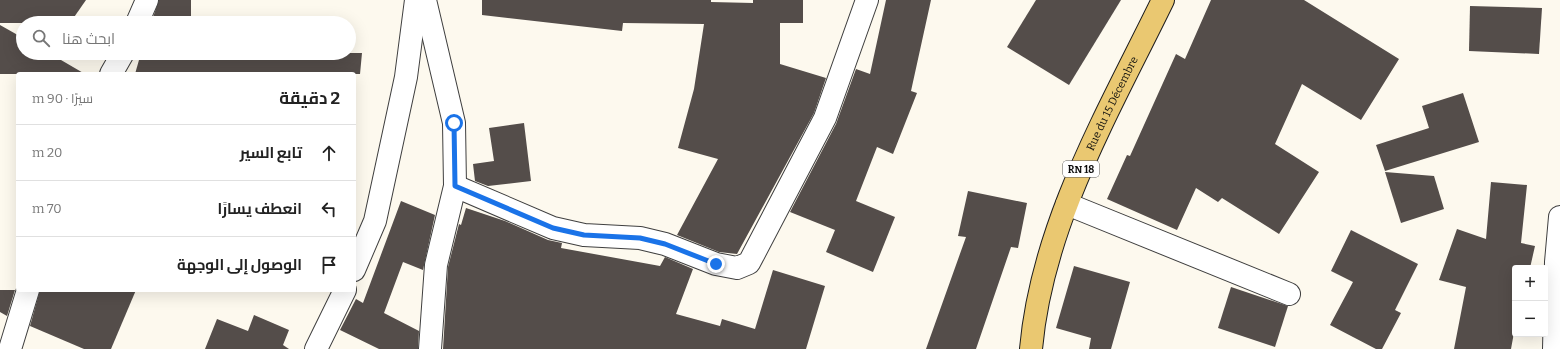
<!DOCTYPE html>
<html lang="ar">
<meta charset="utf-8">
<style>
:root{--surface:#fff;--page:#f2f2f2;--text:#222;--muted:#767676;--line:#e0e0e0}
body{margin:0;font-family:Bitter,Cairo,serif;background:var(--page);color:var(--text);direction:rtl}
.controls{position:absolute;right:12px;bottom:12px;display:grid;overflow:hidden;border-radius:4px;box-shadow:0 4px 16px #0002}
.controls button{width:36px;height:36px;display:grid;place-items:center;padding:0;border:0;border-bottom:1px solid var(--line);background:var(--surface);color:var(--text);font:20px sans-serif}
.stop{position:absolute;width:12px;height:12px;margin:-9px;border:3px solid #1a73e8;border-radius:50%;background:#fff}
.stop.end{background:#1a73e8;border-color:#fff;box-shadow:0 1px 4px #0008}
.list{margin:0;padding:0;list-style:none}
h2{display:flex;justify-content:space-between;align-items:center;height:52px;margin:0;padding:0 16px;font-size:17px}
h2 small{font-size:13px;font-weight:400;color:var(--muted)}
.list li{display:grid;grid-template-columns:26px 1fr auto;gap:12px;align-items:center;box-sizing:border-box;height:56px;padding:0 16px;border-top:1px solid var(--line)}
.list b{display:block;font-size:15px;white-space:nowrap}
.list em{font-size:13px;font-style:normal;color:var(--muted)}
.icon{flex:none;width:22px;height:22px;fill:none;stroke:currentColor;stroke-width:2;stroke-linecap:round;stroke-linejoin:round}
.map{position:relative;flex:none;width:1560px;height:349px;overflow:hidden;direction:ltr}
.search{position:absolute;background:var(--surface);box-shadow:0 4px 16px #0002;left:16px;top:16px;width:340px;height:44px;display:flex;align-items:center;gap:10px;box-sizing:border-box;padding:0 14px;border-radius:22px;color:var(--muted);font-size:15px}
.panel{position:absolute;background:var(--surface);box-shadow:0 4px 16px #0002;left:16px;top:72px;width:340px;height:220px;border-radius:4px;direction:rtl}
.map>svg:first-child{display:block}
.building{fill:#544d4a}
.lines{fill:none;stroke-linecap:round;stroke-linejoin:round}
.minor-casing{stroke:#3f3f3f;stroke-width:24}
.tertiary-casing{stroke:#3f3f3f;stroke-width:24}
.primary-casing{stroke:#1d1d1d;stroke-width:24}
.minor{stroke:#fff;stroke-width:22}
.tertiary{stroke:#fff;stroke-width:22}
.primary{stroke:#eac871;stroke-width:22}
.route{stroke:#1a73e8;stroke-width:5}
.labels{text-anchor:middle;stroke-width:4;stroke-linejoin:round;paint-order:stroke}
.shield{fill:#fff;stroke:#555;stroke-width:1}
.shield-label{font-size:10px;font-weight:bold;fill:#0c0c0c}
.street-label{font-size:11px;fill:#0c0c0c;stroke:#fff}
</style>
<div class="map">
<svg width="1560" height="349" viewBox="0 0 1560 349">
<rect width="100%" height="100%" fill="#fdf9ee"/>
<g class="building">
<polygon points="0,0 86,0 70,23 0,23"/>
<polygon points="159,0 191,0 191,23 151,23"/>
<polygon points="482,0 711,0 711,2 753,3 753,0 803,0 803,23 780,23 780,64 826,78 814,113 737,254 719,252 677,235 718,159 678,148 694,89 704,24 623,23 622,31 482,15"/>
<polygon points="886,0 931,0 911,91 917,93 893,154 877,147 856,201 895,217 873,272 826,252 835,230 790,212 836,124 856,69 870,74"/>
<polygon points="1036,0 1121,0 1069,85 1007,47"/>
<polygon points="1211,0 1304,0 1399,59 1361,120 1302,84 1275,144 1319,172 1279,234 1222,198 1218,202 1196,188 1177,230 1107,199 1127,155 1130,156 1176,54 1185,59"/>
<polygon points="1470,6 1542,8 1539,54 1469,51"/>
<polygon points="0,25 23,38 23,53 49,53 85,74 0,74"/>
<polygon points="141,53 362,53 360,74 135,74"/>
<polygon points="1463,93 1479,142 1385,171 1376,145 1429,128 1422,106"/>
<polygon points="524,123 531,181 488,186 475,181 473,164 494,161 489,128"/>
<polygon points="1385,172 1434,176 1444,209 1401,223"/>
<polygon points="1491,182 1527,185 1521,243 1535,246 1530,268 1515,268 1515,327 1511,349 1454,349 1466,287 1439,280 1457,229 1486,239"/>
<polygon points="968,191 1027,203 1018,248 1011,247 976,349 926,349 966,237 958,236"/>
<polygon points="401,201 435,215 423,270 403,262 384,313 419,331 418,349 379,349 340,330 356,299 363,303"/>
<polygon points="466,208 505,221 548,240 562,243 561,248 660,266 665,257 693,269 676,314 720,326 722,319 755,329 773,270 825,286 806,349 443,349 448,267 459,224 461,225"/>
<polygon points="1351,230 1418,264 1395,310 1401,313 1382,349 1376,349 1330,325 1353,282 1331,271"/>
<polygon points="1074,266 1130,282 1111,349 1089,349 1091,338 1056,328"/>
<polygon points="1231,287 1288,306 1275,347 1218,328"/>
<polygon points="0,290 15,290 7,316 0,312"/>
<polygon points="40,290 136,290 111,349 84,349 30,326"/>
<polygon points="254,315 289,330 283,345 289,349 205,349 217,319 248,331"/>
</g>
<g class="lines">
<g class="minor-casing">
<g id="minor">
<polyline points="425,0 454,123 455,186 436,265 430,349"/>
<polyline points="137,23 147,0"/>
<polyline points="111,74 123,53"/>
<polyline points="455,186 553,228 584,235 640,238 665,244 716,264 737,268 749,263 825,118 867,0"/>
<polyline points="1067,204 1289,294"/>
<polyline points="10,349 28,290"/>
<polyline points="1554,349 1556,262 1560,217"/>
</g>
</g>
<g class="tertiary-casing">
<g id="tertiary">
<polyline points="354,270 375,221 406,77 416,0"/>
<polyline points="316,349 345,290"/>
</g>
</g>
<g class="primary-casing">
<g id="primary">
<path id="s1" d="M1031 349C1042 224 1109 111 1163 0"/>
</g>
</g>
<use href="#minor" class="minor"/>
<use href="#tertiary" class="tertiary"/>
<use href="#primary" class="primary"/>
</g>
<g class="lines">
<polyline class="route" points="454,123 455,186 553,228 584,235 640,238 665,244 716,264"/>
</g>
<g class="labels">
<rect class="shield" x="1063" y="161" width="36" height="16" rx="3"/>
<g class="shield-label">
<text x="1081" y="173">RN 18</text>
</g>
<g class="street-label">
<text dy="4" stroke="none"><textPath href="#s1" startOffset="260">Rue du 15 Décembre</textPath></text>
</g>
</g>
</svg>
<div class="controls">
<button>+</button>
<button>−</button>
</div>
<div class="stop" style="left:454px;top:123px"></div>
<div class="stop end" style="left:716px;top:264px"></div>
<div class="search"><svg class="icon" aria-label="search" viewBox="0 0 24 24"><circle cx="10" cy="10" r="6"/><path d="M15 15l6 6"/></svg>ابحث هنا</div>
<section class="panel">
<h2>2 دقيقة<small>سيرًا · 90 m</small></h2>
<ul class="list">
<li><svg class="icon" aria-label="ahead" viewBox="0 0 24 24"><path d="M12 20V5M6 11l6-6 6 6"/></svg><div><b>تابع السير</b></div><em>20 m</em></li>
<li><svg class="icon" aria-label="left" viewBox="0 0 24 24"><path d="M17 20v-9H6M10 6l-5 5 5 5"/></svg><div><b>انعطف يسارًا</b></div><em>70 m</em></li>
<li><svg class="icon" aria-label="arrive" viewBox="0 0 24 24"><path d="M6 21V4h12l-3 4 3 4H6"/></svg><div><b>الوصول إلى الوجهة</b></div></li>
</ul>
</section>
</div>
